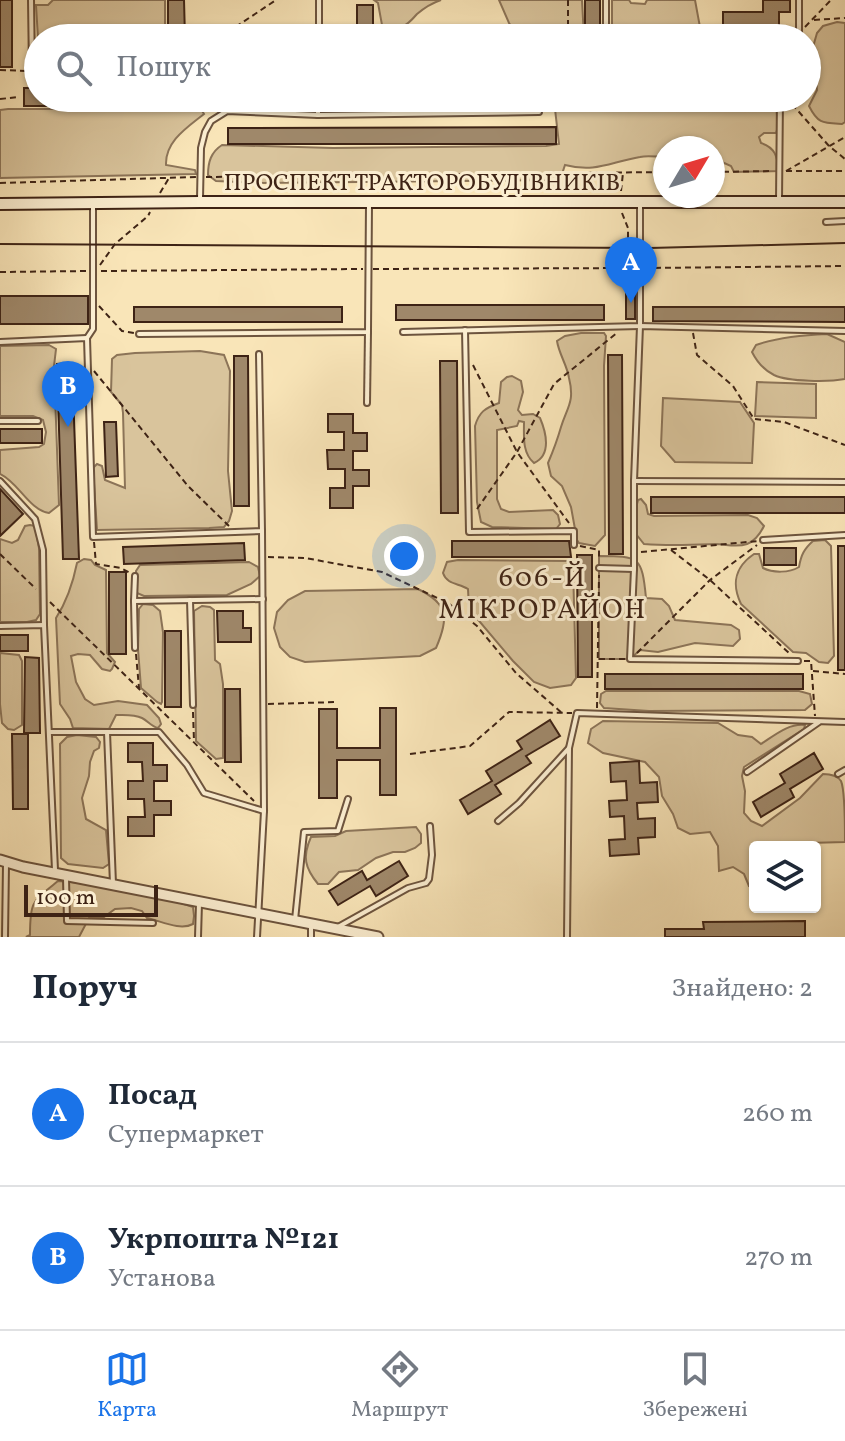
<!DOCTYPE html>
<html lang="uk">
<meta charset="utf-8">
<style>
:root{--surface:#fff;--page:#f6f6f7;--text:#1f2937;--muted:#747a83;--line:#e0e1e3;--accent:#1a73e8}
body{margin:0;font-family:Vollkorn,serif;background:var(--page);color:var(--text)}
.controls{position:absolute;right:24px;bottom:24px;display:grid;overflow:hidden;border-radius:8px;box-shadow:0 2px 6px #0004}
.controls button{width:72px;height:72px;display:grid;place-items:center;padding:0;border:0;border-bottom:2px solid var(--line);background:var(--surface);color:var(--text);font:40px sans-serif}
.compass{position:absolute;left:653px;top:136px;width:72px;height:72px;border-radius:50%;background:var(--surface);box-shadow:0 2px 6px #0004;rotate:52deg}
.scale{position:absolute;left:24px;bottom:20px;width:134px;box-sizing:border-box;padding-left:8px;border:4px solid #3e2315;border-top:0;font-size:22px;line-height:28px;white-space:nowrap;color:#3e2315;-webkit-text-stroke:6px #fbeed1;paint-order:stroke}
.you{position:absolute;left:404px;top:556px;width:28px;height:28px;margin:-20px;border:6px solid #fff;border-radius:50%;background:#1a73e8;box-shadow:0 0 0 12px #1a73e833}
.badge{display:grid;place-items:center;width:52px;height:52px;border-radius:50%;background:var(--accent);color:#fff;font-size:26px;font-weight:700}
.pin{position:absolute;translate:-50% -66px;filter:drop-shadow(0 2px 4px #0008)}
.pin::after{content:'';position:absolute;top:42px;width:28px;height:24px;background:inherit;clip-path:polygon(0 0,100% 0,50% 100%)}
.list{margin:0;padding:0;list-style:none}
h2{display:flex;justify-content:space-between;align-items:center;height:104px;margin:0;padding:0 32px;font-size:34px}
h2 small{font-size:26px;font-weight:400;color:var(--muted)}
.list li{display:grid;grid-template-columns:52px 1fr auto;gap:24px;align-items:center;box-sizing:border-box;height:144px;padding:0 32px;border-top:2px solid var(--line)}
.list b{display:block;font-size:30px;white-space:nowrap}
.list p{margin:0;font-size:26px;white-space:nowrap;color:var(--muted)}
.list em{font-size:26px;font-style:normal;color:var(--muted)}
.icon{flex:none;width:44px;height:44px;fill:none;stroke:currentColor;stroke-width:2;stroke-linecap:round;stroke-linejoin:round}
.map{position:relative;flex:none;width:845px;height:937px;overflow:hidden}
.search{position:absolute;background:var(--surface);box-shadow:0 2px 6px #0004;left:24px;right:24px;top:24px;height:88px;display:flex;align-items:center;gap:20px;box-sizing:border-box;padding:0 28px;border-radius:44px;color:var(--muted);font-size:30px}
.sheet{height:392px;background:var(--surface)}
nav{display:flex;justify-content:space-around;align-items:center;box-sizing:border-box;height:112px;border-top:2px solid var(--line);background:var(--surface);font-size:22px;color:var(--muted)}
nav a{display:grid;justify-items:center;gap:4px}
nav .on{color:var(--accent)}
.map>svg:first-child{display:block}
.green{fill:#d9c49c;stroke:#8c7458;stroke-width:2}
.building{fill:#9f886a;stroke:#3e2315;stroke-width:2}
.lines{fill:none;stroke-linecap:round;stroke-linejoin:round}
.service-casing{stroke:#6d543e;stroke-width:8}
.tertiary-casing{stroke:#6d543e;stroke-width:13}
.secondary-casing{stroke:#3e2315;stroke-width:14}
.path{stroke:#3e2315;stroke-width:2;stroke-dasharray:6 4;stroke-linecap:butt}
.service{stroke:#fbeed1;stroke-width:4}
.tertiary{stroke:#fbeed1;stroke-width:9}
.secondary{stroke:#fbeed1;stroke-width:10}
.tram{stroke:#3e2315;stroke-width:2}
.labels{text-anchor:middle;stroke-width:6;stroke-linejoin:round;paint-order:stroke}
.street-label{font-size:24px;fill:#3e2315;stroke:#fbeed1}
.quarter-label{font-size:28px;letter-spacing:2px;fill:#3e2315;stroke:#fbeed1}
</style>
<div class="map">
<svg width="845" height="937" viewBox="0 0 845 937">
<rect width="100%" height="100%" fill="#f9e5b8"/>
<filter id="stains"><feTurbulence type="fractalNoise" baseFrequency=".0025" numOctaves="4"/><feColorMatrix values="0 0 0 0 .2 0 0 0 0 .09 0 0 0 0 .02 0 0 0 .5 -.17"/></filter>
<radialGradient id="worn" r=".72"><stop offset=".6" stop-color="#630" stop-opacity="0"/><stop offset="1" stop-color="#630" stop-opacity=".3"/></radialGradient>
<g class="green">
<polygon points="53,0 165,0 165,38 38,38 36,5 48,5"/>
<path d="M374 0H441C432 3 424 8 417 14 405 28 401 30 382 25L378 3Z"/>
<polygon points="499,0 582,0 584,38 520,38 509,23"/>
<polygon points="612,0 629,0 631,3 645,4 647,0 695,0 702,38 612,38"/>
<path d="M837 22 845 23V122L842 124C823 123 818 124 809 106L817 90 813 47 817 33 823 26Z"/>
<path d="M580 99H764L776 102 778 127 776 133H764L759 137 761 143C776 148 777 157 779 171L734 172 731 166 713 158V148H665V157C657 157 648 155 640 157 610 162 596 173 565 165L561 177 554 180 259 183 216 181 208 175C208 162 211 152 222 145L333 148 546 146 559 144 555 109 560 100Z"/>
<path d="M8 109H201L204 114C188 127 165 141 166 165L195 170 196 174 0 178V110Z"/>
<path d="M581 333H604L606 336 604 366 605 535 595 546 579 543 577 540 571 507 562 486 551 476 548 463C554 449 557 441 561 427 567 407 575 402 569 378 567 365 559 354 557 341L565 336Z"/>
<path d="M827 334 845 342V379C829 382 789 382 774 375 764 370 757 362 752 352L756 345C779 337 802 335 827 334Z"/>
<path d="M49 345 56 349 54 366 59 505 49 513C29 510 19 483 0 474V450L39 447 44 444 46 432 43 420 33 416H0V346Z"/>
<polygon points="200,351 224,355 230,371 228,471 232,511 229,521 224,527 209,528 97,530 93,468 97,464 102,466 105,480 125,488 123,413 122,405 111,392 112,359 117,355 135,353"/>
<path d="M512 376 521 381 523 392 518 410 522 415 533 414 540 418C546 432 552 455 534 463 522 453 524 436 524 422L519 421 517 426 497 430V499L501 509 509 512 553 510 558 515 560 524 556 529 492 527 481 522 477 502 475 426C479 412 485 408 499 403L501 382 507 377Z"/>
<polygon points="757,382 816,384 816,418 755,416"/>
<polygon points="663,398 740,402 754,423 752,463 675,462 661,446"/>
<path d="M641 499 646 505 648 514 654 516 748 515 757 518 764 526C760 534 755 541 747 544 736 548 726 544 715 544 689 545 670 546 644 544L636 534V508L638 500Z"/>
<polygon points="30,525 35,526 39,548 40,614 36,620 27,622 0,622 0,539 12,543 18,540 25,526"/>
<path d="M825 540 831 546 834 656 828 663 819 662 806 653 793 652 741 604C731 583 735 567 754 554H759L763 568C773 573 789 573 799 567 801 555 804 549 813 541Z"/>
<path d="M599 556C639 556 642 556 646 598L662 599 669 606 675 620 731 625 739 630 740 639 733 646 695 643 658 652 640 650 630 659H599Z"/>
<path d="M84 559 91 560 95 565 106 570 107 653 115 662 112 669 110 671 102 669 90 655 78 654 71 656 76 682 85 699 94 705 118 701 147 705 159 718 161 724 158 728C151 726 148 721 142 718 134 714 124 715 116 715L109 729 73 728 70 719 60 704 56 618C67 601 73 583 77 563Z"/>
<path d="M458 560 570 561 573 567 576 678 571 685 550 688 534 682 513 661 469 609 468 589C459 583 447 585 443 573L447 562Z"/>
<polygon points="249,562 258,567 260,576 251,584 227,595 144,596 137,593 136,571 140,565"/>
<path d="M418 589C449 604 449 618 436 648L420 656 305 662 290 657 280 647 274 628 277 612 288 600 305 591Z"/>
<polygon points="143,604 153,605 160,611 163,632 162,702 161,704 157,702 141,688 138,649 139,609"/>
<polygon points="202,606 210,607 214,610 215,660 220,664 223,684 223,758 216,759 196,741 194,611"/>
<polygon points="0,653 19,655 22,661 22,725 14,730 8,729 2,723 0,704"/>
<polygon points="606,691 799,691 810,694 812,704 805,710 649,711 604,708 600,703 601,694"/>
<path d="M603 721 718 723 738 735 752 737 761 744C775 735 789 723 805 725L804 729 744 767 742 776 745 791 744 813 751 821 762 826 800 798 823 774C830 774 837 775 841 781 845 790 845 830 845 842L808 843 802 847H755V887L749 886 744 874 733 867 719 871 718 846 710 832 690 834 678 828 673 814 662 796 659 777 645 762 603 753 588 743 591 729Z"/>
<polygon points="77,735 96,737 100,742 99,748 94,751 90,762 89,776 82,798 86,819 106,830 109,864 103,868 68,864 61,858 60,744 67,737"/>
<path d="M416 827 421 834V843L415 848 405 852H393L376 858 358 870 339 872 328 884H318C305 868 302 857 311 837L335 836 346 831Z"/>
<path d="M58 881C104 884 149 892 193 907L194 916 193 924C180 931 161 921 147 918L142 911 131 908 115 909 104 917 89 918 79 937H26L30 935C30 901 32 902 58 881Z"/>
</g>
<g class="building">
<rect x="0" y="0" width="12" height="67"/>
<polygon points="168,0 184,0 185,38 168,38"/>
<rect x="585" y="0" width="15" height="38"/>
<polygon points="763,0 790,0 790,12 779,12 779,38 723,38 723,12 763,12"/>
<rect x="357" y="5" width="16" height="33"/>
<polygon points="24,88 38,88 38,98 232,98 232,106 24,106"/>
<polygon points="556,127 556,144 228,144 228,128"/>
<rect x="626" y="271" width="9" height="48"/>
<rect x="0" y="296" width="88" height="28"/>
<rect x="396" y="305" width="208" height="15"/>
<rect x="134" y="307" width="208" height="15"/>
<polygon points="653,307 845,307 845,322 653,321"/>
<polygon points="608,355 622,355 623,554 609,554"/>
<polygon points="234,356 248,356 249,506 234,506"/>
<polygon points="440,361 457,361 458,513 441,513"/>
<polygon points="72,363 79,559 63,559 57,364"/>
<polygon points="328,414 353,414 353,433 367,433 367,451 353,451 353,470 369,470 369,486 353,486 353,508 330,508 330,488 345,488 345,469 328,469 327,450 344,450 344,432 328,432"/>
<polygon points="104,422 116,422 118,476 106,477"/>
<rect x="0" y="429" width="42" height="14"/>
<polygon points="0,489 23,514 0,536"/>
<rect x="651" y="497" width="194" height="16"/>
<polygon points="452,541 569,541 571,557 452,557"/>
<polygon points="244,543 245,560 124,564 123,547"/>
<rect x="838" y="546" width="7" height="124"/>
<rect x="764" y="548" width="32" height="17"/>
<polygon points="577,555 592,555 592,677 578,677"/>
<rect x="109" y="572" width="17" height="82"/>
<polygon points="217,611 243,611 243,628 251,628 251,642 218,642"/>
<rect x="165" y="631" width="16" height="76"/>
<rect x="0" y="635" width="28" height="16"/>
<polygon points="25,657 39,658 40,733 24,733"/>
<rect x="605" y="674" width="198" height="15"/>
<polygon points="225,689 240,689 241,762 225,762"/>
<polygon points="380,708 396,708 396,795 380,795 380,760 337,760 337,798 319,798 319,709 337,709 337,748 380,748"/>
<polygon points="550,720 560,736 526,756 531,763 495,785 501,794 468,814 460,800 492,781 486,771 522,749 517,741"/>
<polygon points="12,734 28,734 28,809 13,809"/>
<polygon points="128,743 153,743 153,765 167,765 167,781 154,781 154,801 171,801 171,815 154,815 154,836 128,836 128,817 145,817 144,799 128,799 128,781 143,781 142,762 128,762"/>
<polygon points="814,753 823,769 790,789 794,797 761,817 753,802 785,783 780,774"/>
<polygon points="639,761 640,783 657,782 658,802 637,803 638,819 655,818 655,837 638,838 639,854 610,856 609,840 625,839 624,816 610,817 609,801 627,800 626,781 611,782 610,763"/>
<polygon points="399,861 408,876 376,896 370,886 338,905 329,891 362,871 367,880"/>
<polygon points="805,921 805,937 665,937 665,929 704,929 703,922"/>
</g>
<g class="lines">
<g class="service-casing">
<g id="service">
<polyline points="31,0 32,71 38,71"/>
<polyline points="799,0 799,38"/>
<polyline points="319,38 319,0"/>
<polyline points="606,38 606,0"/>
<polyline points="780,105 793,98"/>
<polyline points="241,110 242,98"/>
<polyline points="318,115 318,98"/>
<polyline points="200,199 201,148 205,132 211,121 227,111 318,115 539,112 538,98"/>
<polyline points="779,200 780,98"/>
<polyline points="826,222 845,221"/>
<polyline points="465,330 469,532 574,531 574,545"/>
<polyline points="403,332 640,326 640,202"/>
<polyline points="139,334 368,332 369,204"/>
<polyline points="87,338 93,329 93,205"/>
<polyline points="0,342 87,338 93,537 262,531 259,354"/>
<polyline points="367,403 368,332"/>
<polyline points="0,421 38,421"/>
<polyline points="0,481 35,519 43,550 44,625"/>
<polyline points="634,481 845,482"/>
<polyline points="763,540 845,535"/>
<polyline points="599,568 634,569 634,481 640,326 845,331"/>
<polyline points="634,569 630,659 798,661"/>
<polyline points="190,600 193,705"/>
<polyline points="134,601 135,576"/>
<polyline points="0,626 44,625 55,870"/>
<polyline points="135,648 134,601 263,599"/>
<polyline points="49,732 159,732 187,765 204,793 264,811"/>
<polyline points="107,732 113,884"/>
<polyline points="569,748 577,713 845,722"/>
<polyline points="747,772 819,722"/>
<polyline points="838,774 845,770"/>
<polyline points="498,821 519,803 569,748 567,937"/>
<polyline points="66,878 67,921 153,923"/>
<polyline points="295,920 304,832 338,831 348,799"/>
<polyline points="338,927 408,888 426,883 429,879 432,855 430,826"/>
<polyline points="5,937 6,864"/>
<polyline points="198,937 199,903"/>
<polyline points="257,937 264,811 262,531"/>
<polyline points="311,937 311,926"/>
</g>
</g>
<g class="tertiary-casing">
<polyline id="tertiary" points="0,860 23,867 378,937"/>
</g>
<g class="secondary-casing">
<polyline id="secondary" points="0,204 200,202 845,202"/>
</g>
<g class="path">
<polyline points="568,0 568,38"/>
<polyline points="814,20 845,18"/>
<polyline points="805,27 831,0"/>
<polyline points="219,38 276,0"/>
<polyline points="0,70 27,71"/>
<polyline points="0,99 19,97"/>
<polyline points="792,104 829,146 845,159"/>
<polyline points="786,171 845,171"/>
<polyline points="786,171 845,137"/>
<polyline points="713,172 772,171"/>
<polyline points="206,177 665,172"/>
<polyline points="0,183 196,177"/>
<polyline points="621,191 623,173"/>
<polyline points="160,193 169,178"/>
<polyline points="622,213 628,228 628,238 632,238"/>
<polyline points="100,265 115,244 148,216 150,212"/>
<polyline points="645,268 845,266"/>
<polyline points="373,269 635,268"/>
<polyline points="101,271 363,269"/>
<polyline points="0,272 87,271"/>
<polyline points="99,306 122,331 134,333"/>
<polyline points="693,333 697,355 733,386 754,419 784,422 845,445"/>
<polyline points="473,365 517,452 569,523"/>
<polyline points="94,371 188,486 229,526"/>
<polyline points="477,509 517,452 554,384 618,332"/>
<polyline points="94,542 96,564 121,568 130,573"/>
<polyline points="580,546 599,550 599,560"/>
<polyline points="671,550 710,580 789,653"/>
<polyline points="641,552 758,541"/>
<polyline points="0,554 36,589"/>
<polyline points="268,557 305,558 382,572 448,603 477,626 516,673 562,713"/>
<polyline points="50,602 254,801"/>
<polyline points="637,653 710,580 757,545"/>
<polyline points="136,654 139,688"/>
<polyline points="599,659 625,659"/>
<polyline points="804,661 811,661 815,716"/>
<polyline points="813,671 845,674"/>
<polyline points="268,704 337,702"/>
<polyline points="597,708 599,575"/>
<polyline points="193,712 194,741"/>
<polyline points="410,754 470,746 509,712 572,713"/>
</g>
<use href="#service" class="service"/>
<use href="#tertiary" class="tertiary"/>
<use href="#secondary" class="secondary"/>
<polyline class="tram" points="0,244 650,248 845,243"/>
</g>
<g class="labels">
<g class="street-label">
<text x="422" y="190">ПРОСПЕКТ ТРАКТОРОБУДІВНИКІВ</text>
</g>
<g class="quarter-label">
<text x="543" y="586">606-Й<tspan x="543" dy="32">МІКРОРАЙОН</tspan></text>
</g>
</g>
<rect width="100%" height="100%" filter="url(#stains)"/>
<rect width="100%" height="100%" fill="url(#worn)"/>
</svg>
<div class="controls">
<button><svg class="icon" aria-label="layers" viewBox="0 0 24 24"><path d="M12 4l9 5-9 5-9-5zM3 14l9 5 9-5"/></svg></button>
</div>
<svg class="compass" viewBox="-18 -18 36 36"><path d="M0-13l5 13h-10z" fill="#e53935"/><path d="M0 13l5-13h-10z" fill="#747a83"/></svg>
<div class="scale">100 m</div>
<div class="you"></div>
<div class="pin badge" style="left:631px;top:303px">A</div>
<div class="pin badge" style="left:68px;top:427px">B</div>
<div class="search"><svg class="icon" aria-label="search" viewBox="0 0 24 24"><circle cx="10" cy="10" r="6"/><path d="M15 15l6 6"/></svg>Пошук</div>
</div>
<section class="sheet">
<h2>Поруч<small>Знайдено: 2</small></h2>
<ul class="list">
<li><span class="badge">A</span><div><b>Посад</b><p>Супермаркет</p></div><em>260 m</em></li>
<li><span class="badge">B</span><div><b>Укрпошта №121</b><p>Установа</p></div><em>270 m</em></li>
</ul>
</section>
<nav>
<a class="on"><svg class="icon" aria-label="map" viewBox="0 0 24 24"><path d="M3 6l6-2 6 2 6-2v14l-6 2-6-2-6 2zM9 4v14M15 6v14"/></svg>Карта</a>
<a><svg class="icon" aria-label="directions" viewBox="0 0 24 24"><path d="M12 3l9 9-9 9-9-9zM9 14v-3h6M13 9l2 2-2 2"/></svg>Маршрут</a>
<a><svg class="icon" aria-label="saved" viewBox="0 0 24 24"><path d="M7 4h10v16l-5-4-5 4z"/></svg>Збережені</a>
</nav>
